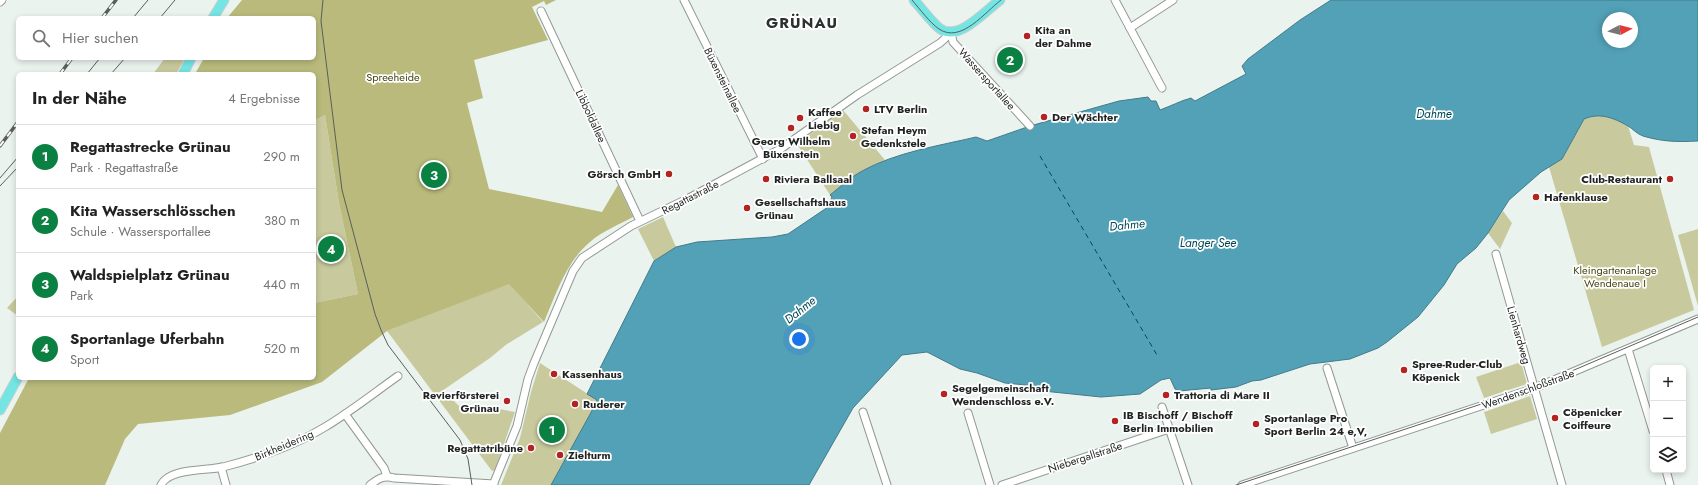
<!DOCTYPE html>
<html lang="de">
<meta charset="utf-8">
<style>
:root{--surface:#fff;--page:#f2f2f2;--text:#222;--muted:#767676;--line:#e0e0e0;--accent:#0b8043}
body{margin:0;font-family:Jost,sans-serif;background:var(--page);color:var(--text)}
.controls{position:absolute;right:12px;bottom:12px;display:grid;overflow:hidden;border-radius:6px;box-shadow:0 2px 6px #0003}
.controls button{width:36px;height:36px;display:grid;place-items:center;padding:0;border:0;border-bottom:1px solid var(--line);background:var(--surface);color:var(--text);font:20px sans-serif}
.compass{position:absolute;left:1602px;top:12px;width:36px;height:36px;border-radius:50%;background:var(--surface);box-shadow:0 2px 6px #0003;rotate:83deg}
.you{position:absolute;left:799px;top:339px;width:14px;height:14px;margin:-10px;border:3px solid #fff;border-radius:50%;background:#1a73e8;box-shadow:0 0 0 6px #1a73e833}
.badge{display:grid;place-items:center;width:26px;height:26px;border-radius:50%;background:var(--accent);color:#fff;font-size:13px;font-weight:700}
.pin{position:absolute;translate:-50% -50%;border:2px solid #fff;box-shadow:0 1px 4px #0006}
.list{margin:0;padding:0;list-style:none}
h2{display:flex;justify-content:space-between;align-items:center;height:52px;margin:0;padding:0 16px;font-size:17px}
h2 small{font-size:13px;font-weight:400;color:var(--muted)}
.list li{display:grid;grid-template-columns:26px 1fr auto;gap:12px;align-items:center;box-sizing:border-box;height:64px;padding:0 16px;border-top:1px solid var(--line)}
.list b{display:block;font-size:15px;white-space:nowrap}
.list p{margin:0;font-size:13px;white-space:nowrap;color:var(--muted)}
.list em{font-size:13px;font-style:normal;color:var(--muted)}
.icon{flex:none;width:22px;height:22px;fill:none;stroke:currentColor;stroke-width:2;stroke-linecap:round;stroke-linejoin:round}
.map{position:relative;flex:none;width:1698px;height:485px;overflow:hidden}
.search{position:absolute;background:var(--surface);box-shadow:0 2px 6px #0003;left:16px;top:16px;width:300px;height:44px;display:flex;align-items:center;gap:10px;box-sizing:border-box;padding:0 14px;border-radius:6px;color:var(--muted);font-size:15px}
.panel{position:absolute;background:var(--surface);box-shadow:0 2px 6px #0003;left:16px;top:72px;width:300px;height:308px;border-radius:6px}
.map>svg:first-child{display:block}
.green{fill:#c8ca9d}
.forest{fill:#b9ba7c}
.water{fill:#53a1b7;stroke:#437b8a;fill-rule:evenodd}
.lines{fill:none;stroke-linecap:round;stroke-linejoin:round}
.ferry{stroke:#004858;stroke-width:1;stroke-dasharray:5 4;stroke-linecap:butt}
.minor-casing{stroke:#929995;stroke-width:9}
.major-casing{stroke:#cecece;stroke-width:11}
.minor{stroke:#fff;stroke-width:7}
.major{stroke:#73e5e2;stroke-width:9}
.tram{stroke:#5a5f5d;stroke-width:1}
.rail-casing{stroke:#5a5f5d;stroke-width:3.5}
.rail{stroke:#fff;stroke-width:2;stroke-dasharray:6;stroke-linecap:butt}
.poi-dot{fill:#b32321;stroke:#fff;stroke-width:1.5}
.labels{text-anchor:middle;stroke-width:3.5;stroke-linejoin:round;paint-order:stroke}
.poi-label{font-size:11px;font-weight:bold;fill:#1f2221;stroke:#fff;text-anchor:start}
.park-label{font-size:11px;fill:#454515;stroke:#fff}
.street-label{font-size:11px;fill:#1f2221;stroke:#fff}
.water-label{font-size:12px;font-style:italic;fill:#004858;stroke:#fff}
.district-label{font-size:15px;font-weight:bold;letter-spacing:1px;fill:#2b312e;stroke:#fff}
</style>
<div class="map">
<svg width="1698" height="485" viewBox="0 0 1698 485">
<rect width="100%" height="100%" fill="#ebf3ef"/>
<g class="green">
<polygon points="165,58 185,58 176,74 153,74"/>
<polygon points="843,110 885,160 861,171 830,195 797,144"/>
<polygon points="325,115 339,203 358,294 314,303 314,121"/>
<polygon points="1600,115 1610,117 1628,126 1634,145 1649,147 1694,310 1602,347 1549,167 1562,159 1584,119 1591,116"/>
<polygon points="1503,211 1512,223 1500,249 1488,233"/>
<polygon points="663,217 676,247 654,261 638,229"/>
<polygon points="1698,229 1698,306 1678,235"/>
<polygon points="509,283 543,322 507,344 490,358 436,395 448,395 466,413 477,405 515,412 495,470 492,471 387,331"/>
<polygon points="18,296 18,316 7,308"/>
<polygon points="1521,362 1527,384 1484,398 1476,377"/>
<polygon points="540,363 597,400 593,406 594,407 552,485 501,485 520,438 531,392"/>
<polygon points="1530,396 1537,419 1491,434 1484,412"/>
</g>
<path class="forest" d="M242 0H556L546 5 544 1 532 7 548 40 474 60 483 98 467 103 489 189 602 212 618 185 633 217C620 224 601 232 590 242 566 262 556 294 544 322L509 284 387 331 322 382 230 415 138 424 125 439 105 485H0V433L29 378H314V303L358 294 339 203 325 115 314 121V74H195L204 58H314V18H227Z"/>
<path class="water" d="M1331 0H1698V141C1678 142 1663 142 1643 136 1637 134 1633 129 1628 126 1614 118 1600 112 1584 119L1562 159 1541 172 1509 200 1488 233 1476 248 1457 264 1444 285 1418 317 1387 342 1378 348 1350 359 1310 364 1261 380 1252 381 1236 387 1211 390V388L1179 391 1175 389 1170 378 1161 380 1140 394 1101 397 1043 391 1042 388 1037 389 1036 386 1005 383 977 373 960 369 927 352 902 355 853 408 809 485H551L594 407 593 406 597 400 587 394 654 261 676 247 697 242 772 237 788 234 828 207 832 197 830 195C840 187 851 177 862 171 897 152 938 146 976 137L987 141 1030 126 1119 101 1148 97 1151 101H1156L1160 110C1171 106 1180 101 1191 98L1195 101 1246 74 1242 66 1248 59 1300 20ZM1608 18H1632V42H1608Z"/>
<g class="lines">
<polyline class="ferry" points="1040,156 1157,355"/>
<g class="minor-casing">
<g id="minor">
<polyline points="684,0 763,159"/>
<polyline points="1115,0 1162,88"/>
<polyline points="0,2 2,0"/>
<polyline points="541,11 640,221"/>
<polyline points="1130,28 1173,0"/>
<polyline points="951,33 953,42 1030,126"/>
<polyline points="1496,254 1562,485"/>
<polyline points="1628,349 1653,431"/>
<polyline points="1327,368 1353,448"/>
<polyline points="1162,407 1188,485"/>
<polyline points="863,412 887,485"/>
<polyline points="968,413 990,485"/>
<polyline points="345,414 384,468 387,476"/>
<polyline points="221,467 226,485"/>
<polyline points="1666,470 1670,485"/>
<path d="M161 485C169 468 205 471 223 467 258 458 294 446 325 427 350 412 374 393 398 376"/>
<path d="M370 485C378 479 383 475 394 478L494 484"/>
<polyline points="493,485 517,426 528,379 534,363 573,271 582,258 631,226 687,199 782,148 857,95 940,43 951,33"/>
<polyline points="1002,485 1169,429"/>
<polyline points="1242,485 1535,388 1698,319"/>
</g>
</g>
<g class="major-casing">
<g id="major">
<path d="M914 0C922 9 930 20 939 28 958 43 985 11 1000 0"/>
<polyline points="213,18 224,0"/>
<polyline points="183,74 191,58"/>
<polyline points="0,410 18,377"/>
</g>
</g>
<use href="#minor" class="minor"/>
<use href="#major" class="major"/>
<g class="tram">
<polyline points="323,0 321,21 342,190 375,314 381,330 388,345 460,440 468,459 472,485"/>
<path d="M912 0C920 9 929 22 939 29 961 44 985 12 1001 0"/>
<polyline points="133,18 148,0"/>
<polyline points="160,18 175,0"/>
<polyline points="87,74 100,58"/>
<polyline points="111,74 125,58"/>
<polyline points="0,178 18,157"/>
<polyline points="0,186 18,167"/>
<polyline points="1236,485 1539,385 1698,317"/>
</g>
<g class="rail-casing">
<g id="rail">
<polyline points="102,18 116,0"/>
<polyline points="60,74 72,58"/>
<polyline points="0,146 18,122"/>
</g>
</g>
<use href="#rail" class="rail"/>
</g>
<g class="poi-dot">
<circle cx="1027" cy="36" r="4"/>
<circle cx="866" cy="109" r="4"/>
<circle cx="1044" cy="117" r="4"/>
<circle cx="800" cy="118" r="4"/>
<circle cx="791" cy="128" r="4"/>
<circle cx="853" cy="136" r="4"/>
<circle cx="669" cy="174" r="4"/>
<circle cx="766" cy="179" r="4"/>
<circle cx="1670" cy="179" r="4"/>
<circle cx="1536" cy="197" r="4"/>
<circle cx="747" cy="208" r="4"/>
<circle cx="1404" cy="370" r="4"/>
<circle cx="554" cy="374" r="4"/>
<circle cx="944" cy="394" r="4"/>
<circle cx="1166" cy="395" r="4"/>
<circle cx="507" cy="401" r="4"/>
<circle cx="575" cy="404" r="4"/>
<circle cx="1555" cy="418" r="4"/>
<circle cx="1115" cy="421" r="4"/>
<circle cx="1256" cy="424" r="4"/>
<circle cx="531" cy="448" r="4"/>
<circle cx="560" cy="455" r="4"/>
</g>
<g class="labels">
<g class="poi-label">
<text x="1035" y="34">Kita an<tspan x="1035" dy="13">der Dahme</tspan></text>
<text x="874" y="113">LTV Berlin</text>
<text x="808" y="116">Kaffee<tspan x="808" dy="13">Liebig</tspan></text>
<text x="1052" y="121">Der Wächter</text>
<text x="861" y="134">Stefan Heym<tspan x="861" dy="13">Gedenkstele</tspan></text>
<text x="791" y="145" text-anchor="middle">Georg Wilhelm<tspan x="791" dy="13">Büxenstein</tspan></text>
<text x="661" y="178" text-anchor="end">Görsch GmbH</text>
<text x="774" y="183">Riviera Ballsaal</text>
<text x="1662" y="183" text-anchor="end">Club-Restaurant</text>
<text x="1544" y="201">Hafenklause</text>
<text x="755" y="206">Gesellschaftshaus<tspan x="755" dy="13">Grünau</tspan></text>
<text x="1412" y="368">Spree-Ruder-Club<tspan x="1412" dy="13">Köpenick</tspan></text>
<text x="562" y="378">Kassenhaus</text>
<text x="952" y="392">Segelgemeinschaft<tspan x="952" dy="13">Wendenschloss e.V.</tspan></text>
<text x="499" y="399" text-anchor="end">Revierförsterei<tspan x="499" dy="13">Grünau</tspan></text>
<text x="1174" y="399">Trattoria di Mare II</text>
<text x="583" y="408">Ruderer</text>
<text x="1563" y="416">Cöpenicker<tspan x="1563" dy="13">Coiffeure</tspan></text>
<text x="1123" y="419">IB Bischoff / Bischoff<tspan x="1123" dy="13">Berlin Immobilien</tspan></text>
<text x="1264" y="422">Sportanlage Pro<tspan x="1264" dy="13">Sport Berlin 24 e,V,</tspan></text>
<text x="523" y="452" text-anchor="end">Regattatribüne</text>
<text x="568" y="459">Zielturm</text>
</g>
<g class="park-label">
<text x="393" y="81">Spreeheide</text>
<text x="1615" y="274">Kleingartenanlage<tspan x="1615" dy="13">Wendenaue I</tspan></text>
</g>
<g class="street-label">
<text transform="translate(987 79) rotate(48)" y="4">Wassersportallee</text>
<text transform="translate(723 80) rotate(64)" y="4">Büxensteinallee</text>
<text transform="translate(591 116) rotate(65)" y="4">Libboldallee</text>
<text transform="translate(690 197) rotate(-27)" y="4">Regattastraße</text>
<text transform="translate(1519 335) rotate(74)" y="4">Lienhardweg</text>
<text transform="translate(1528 389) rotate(-20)" y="4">Wendenschloßstraße</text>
<text transform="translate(284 445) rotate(-23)" y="4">Birkheidering</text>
<text transform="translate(1085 457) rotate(-18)" y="4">Niebergallstraße</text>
</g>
<g class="water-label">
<text x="1434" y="118">Dahme</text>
<text transform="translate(1127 225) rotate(-6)" y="4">Dahme</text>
<text x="1208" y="247">Langer See</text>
<text transform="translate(800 310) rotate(-39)" y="4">Dahme</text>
</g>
<g class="district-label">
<text x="802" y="28">GRÜNAU</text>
</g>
</g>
</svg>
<div class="controls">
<button>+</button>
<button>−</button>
<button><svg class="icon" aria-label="layers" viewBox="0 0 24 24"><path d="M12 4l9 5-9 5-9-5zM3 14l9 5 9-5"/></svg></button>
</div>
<svg class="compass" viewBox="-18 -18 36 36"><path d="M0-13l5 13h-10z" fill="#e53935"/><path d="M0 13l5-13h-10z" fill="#767676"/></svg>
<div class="you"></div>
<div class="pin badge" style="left:552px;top:430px">1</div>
<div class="pin badge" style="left:1010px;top:60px">2</div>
<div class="pin badge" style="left:434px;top:175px">3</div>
<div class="pin badge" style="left:331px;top:249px">4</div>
<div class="search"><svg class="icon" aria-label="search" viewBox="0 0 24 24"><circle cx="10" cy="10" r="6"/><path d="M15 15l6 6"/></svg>Hier suchen</div>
<section class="panel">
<h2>In der Nähe<small>4 Ergebnisse</small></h2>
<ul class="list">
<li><span class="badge">1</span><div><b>Regattastrecke Grünau</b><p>Park · Regattastraße</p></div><em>290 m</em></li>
<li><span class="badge">2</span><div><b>Kita Wasserschlösschen</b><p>Schule · Wassersportallee</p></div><em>380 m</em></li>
<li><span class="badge">3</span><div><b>Waldspielplatz Grünau</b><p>Park</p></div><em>440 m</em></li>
<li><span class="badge">4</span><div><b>Sportanlage Uferbahn</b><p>Sport</p></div><em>520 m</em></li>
</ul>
</section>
</div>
